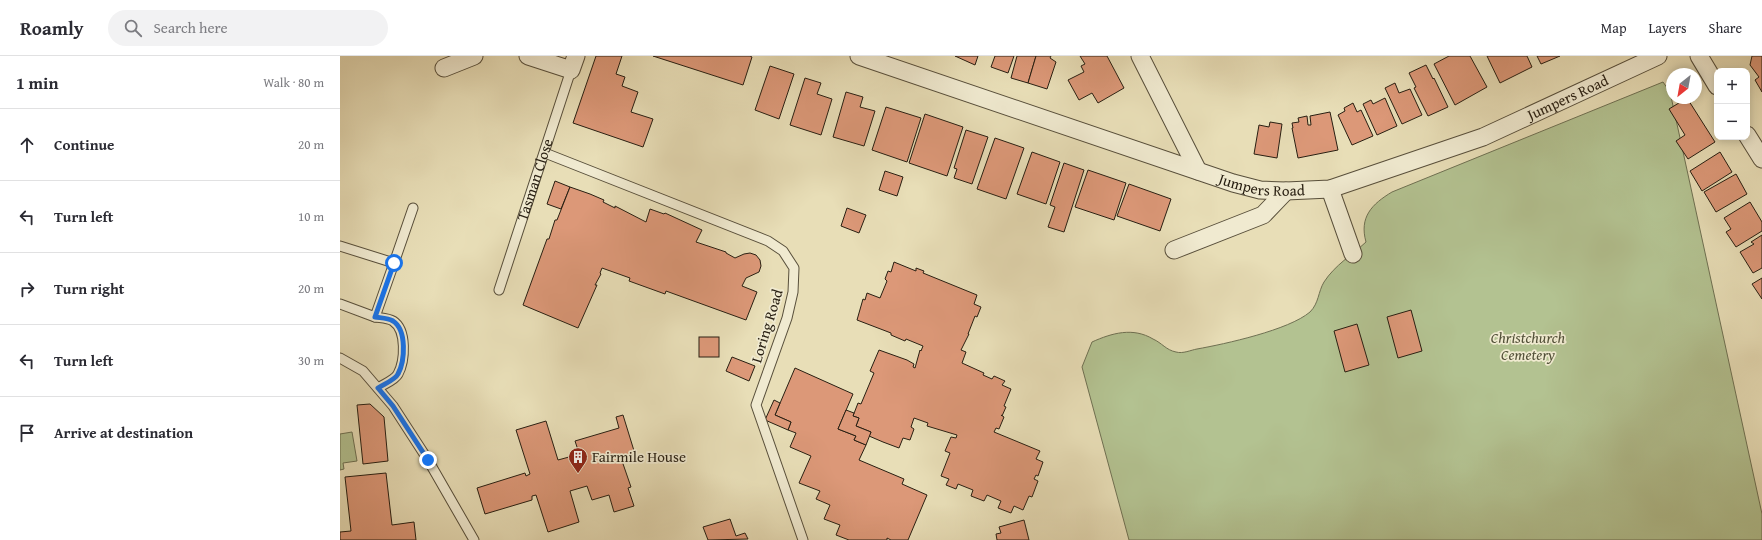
<!DOCTYPE html>
<meta charset="utf-8">
<style>
:root{--surface:#fff;--page:#f2f2f3;--text:#2b2b33;--muted:#7c7c81;--line:#e1e1e2}
body{margin:0;font-family:"Gentium Book Plus",serif;background:var(--page);color:var(--text)}
.controls{position:absolute;right:12px;top:12px;display:grid;overflow:hidden;border-radius:8px;box-shadow:0 2px 10px #0003}
.controls button{width:36px;height:36px;display:grid;place-items:center;padding:0;border:0;border-bottom:1px solid var(--line);background:var(--surface);color:var(--text);font:20px sans-serif}
.compass{position:absolute;left:1326px;top:12px;width:36px;height:36px;border-radius:50%;background:var(--surface);box-shadow:0 2px 10px #0003;rotate:211deg}
.stop{position:absolute;width:12px;height:12px;margin:-9px;border:3px solid #1a73e8;border-radius:50%;background:#fff}
.stop.end{background:#1a73e8;border-color:#fff;box-shadow:0 1px 4px #0008}
.list{margin:0;padding:0;list-style:none}
h2{display:flex;justify-content:space-between;align-items:center;height:52px;margin:0;padding:0 16px;font-size:17px}
h2 small{font-size:13px;font-weight:400;color:var(--muted)}
.list li{display:grid;grid-template-columns:26px 1fr auto;gap:12px;align-items:center;box-sizing:border-box;height:72px;padding:0 16px;border-top:1px solid var(--line)}
.list b{display:block;font-size:15px;white-space:nowrap}
.list em{font-size:13px;font-style:normal;color:var(--muted)}
.icon{flex:none;width:22px;height:22px;fill:none;stroke:currentColor;stroke-width:2;stroke-linecap:round;stroke-linejoin:round}
.map{position:relative;flex:none;width:1422px;height:484px;overflow:hidden}
header{display:flex;align-items:center;gap:24px;box-sizing:border-box;height:56px;padding:0 20px;background:var(--surface);border-bottom:1px solid var(--line)}
header strong{font-size:19px}
nav{display:flex;gap:22px;margin-inline-start:auto;font-size:14px}
.search{width:280px;height:36px;background:var(--page);display:flex;align-items:center;gap:10px;box-sizing:border-box;padding:0 14px;border-radius:22px;color:var(--muted);font-size:15px}
main{display:flex}
aside{flex:1;background:var(--surface)}
.map>svg:first-child{display:block}
.green{fill:#b3c291;stroke:#6e7052}
.building{fill:#dc9878;stroke:#281f12}
.lines{fill:none;stroke-linecap:round;stroke-linejoin:round}
.service-casing{stroke:#584f3b;stroke-width:11}
.minor-casing{stroke:#584f3b;stroke-width:19}
.service{stroke:#f0ead0;stroke-width:9}
.minor{stroke:#f0ead0;stroke-width:17}
.route{stroke:#1a73e8;stroke-width:5}
.labels{text-anchor:middle;stroke-width:3.5;stroke-linejoin:round;paint-order:stroke}
.street-label{font-size:15px;fill:#281f12;stroke:#f0ead0}
.park-label{font-size:15px;font-style:italic;fill:#525038;stroke:#f0ead0}
.poi-label{font-size:15px;fill:#281f12;stroke:#f0ead0;text-anchor:start}
</style>
<header>
<strong>Roamly</strong>
<div class="search"><svg class="icon" aria-label="search" viewBox="0 0 24 24"><circle cx="10" cy="10" r="6"/><path d="M15 15l6 6"/></svg>Search here</div>
<nav><a>Map</a><a>Layers</a><a>Share</a></nav>
</header>
<main>
<aside>
<h2>1 min<small>Walk · 80 m</small></h2>
<ul class="list">
<li><svg class="icon" aria-label="ahead" viewBox="0 0 24 24"><path d="M12 20V5M6 11l6-6 6 6"/></svg><div><b>Continue</b></div><em>20 m</em></li>
<li><svg class="icon" aria-label="left" viewBox="0 0 24 24"><path d="M17 20v-9H6M10 6l-5 5 5 5"/></svg><div><b>Turn left</b></div><em>10 m</em></li>
<li><svg class="icon" aria-label="right" viewBox="0 0 24 24"><path d="M7 20v-9h11M14 6l5 5-5 5"/></svg><div><b>Turn right</b></div><em>20 m</em></li>
<li><svg class="icon" aria-label="left" viewBox="0 0 24 24"><path d="M17 20v-9H6M10 6l-5 5 5 5"/></svg><div><b>Turn left</b></div><em>30 m</em></li>
<li><svg class="icon" aria-label="arrive" viewBox="0 0 24 24"><path d="M6 21V4h12l-3 4 3 4H6"/></svg><div><b>Arrive at destination</b></div></li>
</ul>
</aside>
<div class="map">
<svg width="1422" height="484" viewBox="0 0 1422 484">
<rect width="100%" height="100%" fill="#e8deb7"/>
<filter id="stains"><feTurbulence type="fractalNoise" baseFrequency=".005" numOctaves="4"/><feColorMatrix values="0 0 0 0 .2 0 0 0 0 .09 0 0 0 0 .02 0 0 0 .5 -.17"/></filter>
<radialGradient id="worn" r=".72"><stop offset=".6" stop-color="#630" stop-opacity="0"/><stop offset="1" stop-color="#630" stop-opacity=".3"/></radialGradient>
<g class="green">
<path d="M1323 26 1330 36 1422 458V484H789L742 311 752 286C772 277 793 271 813 283 822 287 826 294 836 296 843 298 851 294 857 293 885 288 949 274 970 256 979 247 978 236 984 226 995 209 1012 199 1026 186 1019 161 1032 148 1052 136Z"/>
<polygon points="12,376 17,405 3,407 4,413 0,414 0,378"/>
</g>
<g class="building">
<polygon points="256,0 282,0 276,18 285,21 282,30 298,36 291,56 313,63 303,91 233,67"/>
<polygon points="313,0 410,0 412,1 403,29"/>
<polygon points="615,0 638,0 635,9"/>
<polygon points="655,0 674,0 668,17 651,11"/>
<polygon points="677,0 696,0 688,27 671,22"/>
<polygon points="696,0 711,0 710,2 716,6 707,33 688,27"/>
<polygon points="740,0 767,0 784,32 758,47 752,37 739,44 728,24 744,16 741,10 745,8"/>
<polygon points="1109,0 1130,0 1147,31 1115,49 1094,8"/>
<polygon points="1147,0 1187,0 1192,11 1160,27"/>
<polygon points="1197,0 1220,0 1201,8"/>
<polygon points="1412,0 1422,0 1422,36 1415,24 1419,21 1410,9"/>
<polygon points="1086,9 1093,23 1094,22 1108,51 1088,60 1074,32 1076,31 1069,17"/>
<polygon points="430,10 454,18 439,63 415,54"/>
<polygon points="465,22 481,27 477,38 492,43 481,79 450,69"/>
<polygon points="1055,27 1059,37 1070,33 1082,59 1062,68 1045,32"/>
<polygon points="506,36 523,41 520,51 535,55 524,90 493,81"/>
<polygon points="1045,42 1057,70 1037,79 1023,48 1031,44 1033,48"/>
<polygon points="1347,42 1375,86 1348,103 1336,85 1345,79 1329,53"/>
<polygon points="1013,47 1017,56 1021,54 1033,80 1012,89 998,59 1005,55 1004,52"/>
<polygon points="546,51 581,62 567,106 532,94"/>
<polygon points="990,56 998,94 958,102 952,72 953,72 952,67 959,66 958,62 967,60 968,69 971,69 970,60"/>
<polygon points="585,58 623,71 607,120 569,107"/>
<polygon points="930,66 942,68 937,102 914,98 919,69 929,71"/>
<polygon points="626,74 648,81 632,128 614,122 617,113 614,112"/>
<polygon points="655,82 684,92 666,143 637,133"/>
<polygon points="692,96 720,106 706,148 677,138"/>
<polygon points="1380,96 1392,116 1362,135 1350,115"/>
<polygon points="724,107 744,114 724,176 708,171 715,151 710,149"/>
<polygon points="748,114 786,127 774,164 735,151"/>
<polygon points="545,115 563,121 557,140 539,134"/>
<polygon points="1396,118 1407,138 1376,156 1364,136"/>
<polygon points="215,125 230,131 221,153 207,148"/>
<polygon points="789,128 831,143 820,175 777,160"/>
<polygon points="230,131 250,138 264,144 263,146 275,152 275,150 306,166 310,153 324,158 325,157 362,174 356,186 386,196 386,197 395,202 404,198 410,197 416,199 420,204 421,210 419,216 406,222 402,230 417,236 406,264 326,235 325,238 289,225 290,222 262,212 260,217 261,218 255,229 257,229 238,272 183,249 207,183 209,183 215,164 217,164"/>
<polygon points="1410,146 1422,166 1422,175 1396,191 1386,176 1391,173 1384,162"/>
<polygon points="507,152 526,159 519,177 501,170"/>
<polygon points="1422,179 1422,212 1413,217 1400,196 1414,188 1411,186"/>
<polygon points="554,206 576,215 576,212 584,215 583,217 637,239 634,248 641,251 637,261 635,260 628,278 629,278 621,294 626,296 622,307 644,317 643,319 652,323 654,320 665,325 662,329 671,333 664,350 666,351 662,360 661,359 664,361 659,373 656,372 654,376 700,395 696,403 703,406 698,420 696,419 694,423 698,425 692,441 689,440 683,454 674,450 671,457 658,452 661,445 647,439 644,445 631,440 633,434 618,428 616,433 606,429 609,423 601,420 610,397 605,395 611,381 616,382 617,379 587,370 588,367 574,362 571,371 574,373 570,384 563,382 559,392 543,386 529,380 531,376 516,370 519,362 513,360 518,347 521,348 534,317 530,315 539,294 567,304 574,308 573,311 575,312 580,294 581,295 583,290 566,283 565,285 551,279 551,277 517,264 523,243 525,244 527,237 540,242 547,225 545,223 548,215 551,216"/>
<polygon points="1422,222 1422,243 1412,228"/>
<polygon points="1071,254 1082,295 1058,302 1047,261"/>
<polygon points="1017,268 1029,309 1005,316 994,275"/>
<rect x="359" y="281" width="20" height="20"/>
<polygon points="392,301 415,310 409,325 386,315"/>
<polygon points="455,312 513,338 498,373 516,380 514,384 526,389 519,404 564,423 562,428 587,439 568,484 551,484 547,482 547,484 509,484 496,479 500,469 484,463 490,449 476,443 480,435 459,427 471,400 450,391 456,377 448,374 451,366 435,359"/>
<polygon points="434,344 440,347 435,359 451,366 448,374 425,364"/>
<polygon points="30,348 44,361 48,405 23,408 17,349"/>
<polygon points="506,354 514,357 513,360 519,362 516,370 531,376 526,389 514,384 516,380 498,373"/>
<polygon points="283,359 295,398 281,402 291,431 288,432 294,450 274,456 269,439 252,444 247,430 230,435 239,466 208,476 196,439 192,440 192,444 145,458 137,432 185,417 186,420 190,418 176,374 206,365 218,404 229,401 230,406 241,403 235,385 279,372 276,361"/>
<polygon points="46,417 52,469 74,466 76,484 0,484 0,476 11,475 5,421"/>
<polygon points="390,463 396,480 405,477 408,483 368,484 363,471"/>
<polygon points="684,464 689,484 657,484 656,478 661,477 659,471"/>
</g>
<g class="lines">
<g class="service-casing">
<g id="service">
<polyline points="205,97 428,185 443,195 454,212 453,236 447,262 416,349 463,484"/>
<polyline points="0,190 54,207 35,261 0,248"/>
<polyline points="54,207 73,152"/>
<path id="s1" d="M159 234 231 14"/>
<path d="M35 261C41 262 48 262 53 265 67 274 65 305 58 318 55 324 44 328 38 332"/>
<polyline points="0,302 23,315 53,350 88,404 134,484"/>
</g>
</g>
<g class="minor-casing">
<g id="minor">
<polyline points="188,0 231,14 236,0"/>
<path id="s2" d="M519 0 893 127 920 134 946 135 990 133 1143 81 1318 0"/>
<polyline points="800,0 858,115"/>
<polyline points="1359,0 1377,30"/>
<polyline points="104,12 134,0"/>
<polyline points="1407,79 1422,103"/>
<polyline points="990,133 1013,198"/>
<polyline points="834,194 923,159 946,135"/>
</g>
</g>
<use href="#service" class="service"/>
<use href="#minor" class="minor"/>
</g>
<g class="lines">
<path class="route" d="M54 207 35 261C41 262 48 262 53 265 67 274 65 305 58 318 55 324 44 328 38 332L53 350 88 404"/>
</g>
<defs>
<g id="building-pin" transform="scale(1)"><path d="M0 17L-7.5 6A9.5 9.5 0 1 1 7.5 6Z" fill="#8f2418" stroke="#f0ead0"/><path d="M-4-6H4V6H1V3H-1V6H-4ZM-2.5-4.3h1.7v1.8h-1.7ZM.8-4.3h1.7v1.8H.8ZM-2.5-1h1.7V.8h-1.7ZM.8-1h1.7V.8H.8Z" fill="#fff"/></g>
</defs>
<g fill-rule="evenodd">
<use href="#building-pin" x="238" y="401"/>
</g>
<g class="labels">
<g class="street-label">
<text dy="5" stroke="none"><textPath href="#s2" startOffset="748">Jumpers Road</textPath></text>
<text dy="5" stroke="none"><textPath href="#s1" startOffset="116">Tasman Close</textPath></text>
<text dy="5" stroke="none"><textPath href="#s2" startOffset="424">Jumpers Road</textPath></text>
<text transform="translate(427 270) rotate(-73)" y="5">Loring Road</text>
</g>
<g class="park-label">
<text x="1188" y="287">Christchurch<tspan x="1188" dy="17">Cemetery</tspan></text>
</g>
<g class="poi-label">
<text x="252" y="406">Fairmile House</text>
</g>
</g>
<rect width="100%" height="100%" filter="url(#stains)"/>
<rect width="100%" height="100%" fill="url(#worn)"/>
</svg>
<div class="controls">
<button>+</button>
<button>−</button>
</div>
<svg class="compass" viewBox="-18 -18 36 36"><path d="M0-13l5 13h-10z" fill="#e53935"/><path d="M0 13l5-13h-10z" fill="#7c7c81"/></svg>
<div class="stop" style="left:54px;top:207px"></div>
<div class="stop end" style="left:88px;top:404px"></div>
</div>
</main>
